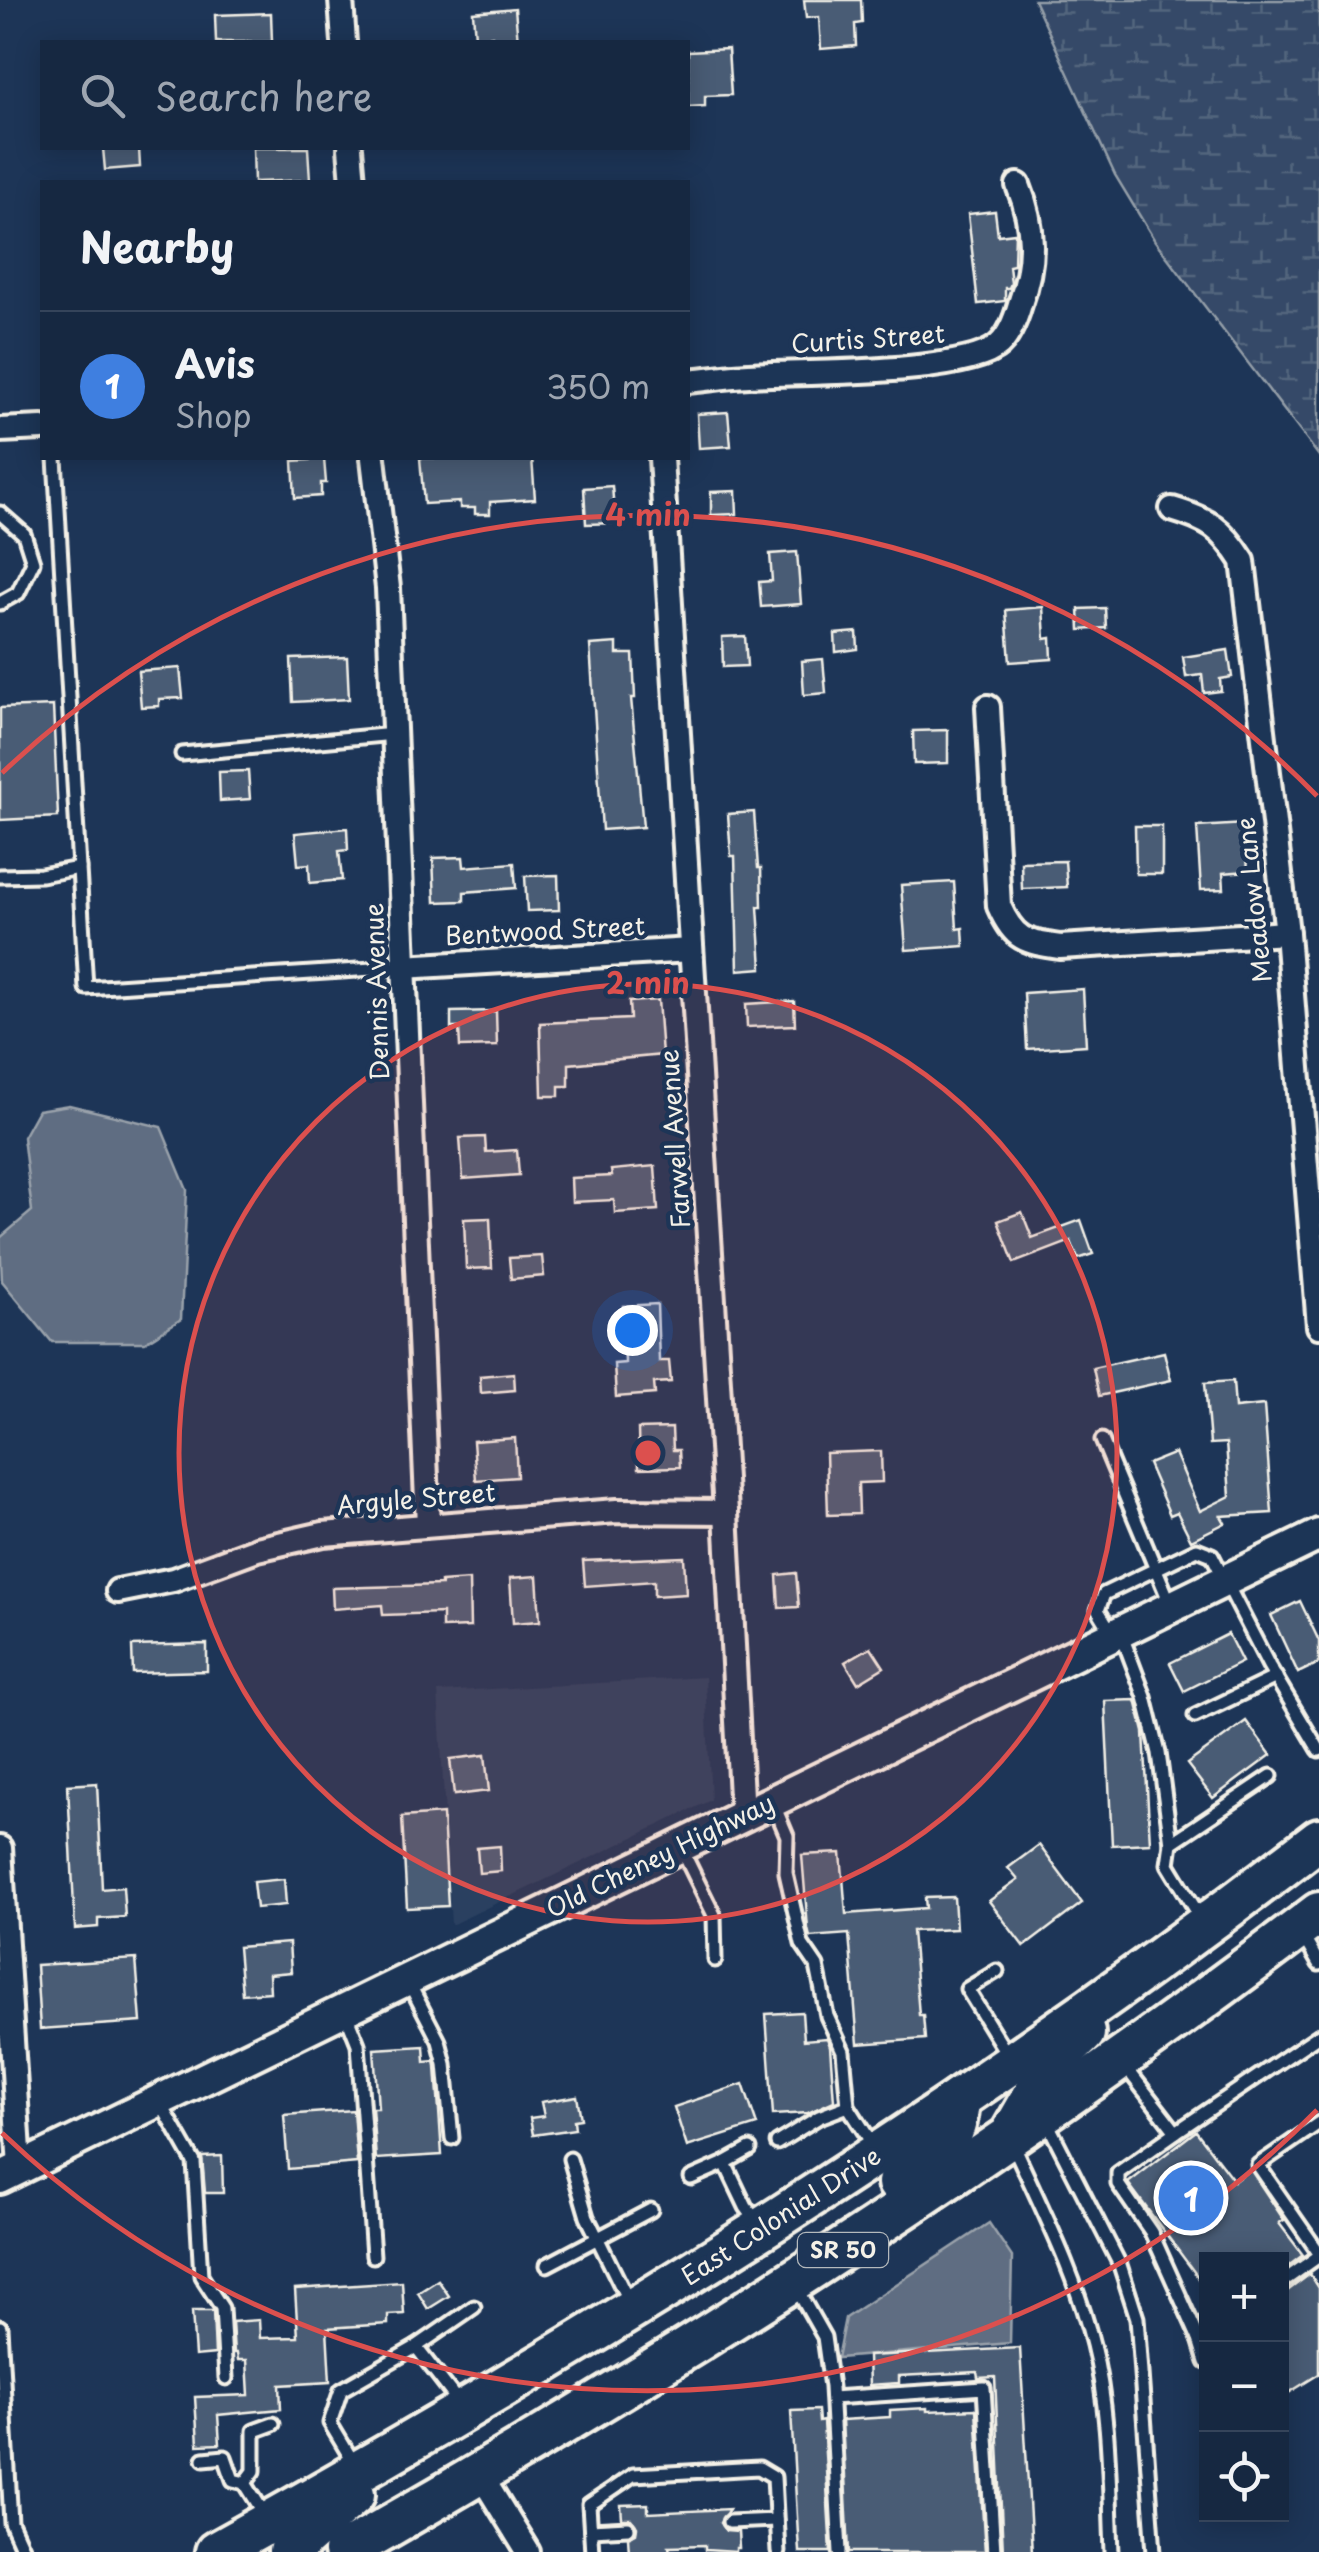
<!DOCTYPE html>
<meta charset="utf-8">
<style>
:root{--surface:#162841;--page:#23344c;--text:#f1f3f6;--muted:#9ea6b1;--line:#35445a;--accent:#95b2f1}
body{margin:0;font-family:"Playpen Sans",sans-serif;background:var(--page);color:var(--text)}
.controls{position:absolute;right:30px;bottom:30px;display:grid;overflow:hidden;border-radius:0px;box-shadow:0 5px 25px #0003}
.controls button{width:90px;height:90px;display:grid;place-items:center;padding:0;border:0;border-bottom:2px solid var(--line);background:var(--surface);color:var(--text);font:50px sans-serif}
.you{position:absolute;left:632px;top:1330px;width:35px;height:35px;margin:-25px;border:8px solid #fff;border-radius:50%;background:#1a73e8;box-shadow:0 0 0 15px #1a73e833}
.badge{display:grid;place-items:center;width:65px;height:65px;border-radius:50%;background:var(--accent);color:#fff;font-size:32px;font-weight:700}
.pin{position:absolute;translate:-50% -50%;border:5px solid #fff;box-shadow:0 2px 10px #0006}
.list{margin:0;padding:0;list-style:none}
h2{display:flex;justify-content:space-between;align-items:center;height:130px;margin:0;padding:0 40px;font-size:42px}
h2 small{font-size:32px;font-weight:400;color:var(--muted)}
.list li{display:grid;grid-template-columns:65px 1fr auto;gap:30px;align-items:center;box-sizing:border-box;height:150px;padding:0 40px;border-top:2px solid var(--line)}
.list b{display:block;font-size:38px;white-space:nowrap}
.list p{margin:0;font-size:32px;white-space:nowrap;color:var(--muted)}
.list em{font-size:32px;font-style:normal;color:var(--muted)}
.icon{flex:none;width:55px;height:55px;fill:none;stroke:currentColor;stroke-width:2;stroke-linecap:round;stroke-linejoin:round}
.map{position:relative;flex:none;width:1319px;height:2552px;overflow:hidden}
.search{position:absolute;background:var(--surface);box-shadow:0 5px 25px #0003;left:40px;top:40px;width:650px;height:110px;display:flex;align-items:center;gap:25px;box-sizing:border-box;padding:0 35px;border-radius:0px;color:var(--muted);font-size:38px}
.panel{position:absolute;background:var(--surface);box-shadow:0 5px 25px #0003;left:40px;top:180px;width:650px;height:280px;border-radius:0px}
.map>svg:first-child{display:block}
.built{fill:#2a4060}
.wetland{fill:url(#wetland-marsh);stroke:#949ea8;stroke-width:2.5}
.water{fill:#5e6d82;stroke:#9aa2ab;stroke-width:2.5}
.building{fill:#485b74;stroke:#f4f1e8;stroke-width:2.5}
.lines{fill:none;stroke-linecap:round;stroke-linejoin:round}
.lane-casing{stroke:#f4f1e8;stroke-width:19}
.street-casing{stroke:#f4f1e8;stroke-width:30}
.secondary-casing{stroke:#f4f1e8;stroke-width:38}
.highway-casing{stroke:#f4f1e8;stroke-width:48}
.lane{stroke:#1d3557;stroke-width:11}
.street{stroke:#1d3557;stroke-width:22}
.secondary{stroke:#1d3557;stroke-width:30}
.highway{stroke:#1d3557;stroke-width:40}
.ring{fill:none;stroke:#dc504e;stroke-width:5}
.labels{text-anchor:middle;stroke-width:9;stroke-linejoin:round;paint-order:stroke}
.shield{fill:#1d3557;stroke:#b4b9bc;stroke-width:2.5}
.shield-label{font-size:22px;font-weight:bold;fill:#f4f1e8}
.street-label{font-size:25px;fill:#f4f1e8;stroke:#1d3557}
.centre{fill:#dc504e;stroke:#1d3557;stroke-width:5}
.ring-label{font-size:30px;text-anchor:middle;font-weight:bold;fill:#dc504e;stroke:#1d3557;stroke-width:9;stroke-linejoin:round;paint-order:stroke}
</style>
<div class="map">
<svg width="1319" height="2552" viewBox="0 0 1319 2552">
<defs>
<pattern id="wetland-marsh" width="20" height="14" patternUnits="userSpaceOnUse" patternTransform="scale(2.5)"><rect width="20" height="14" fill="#354a67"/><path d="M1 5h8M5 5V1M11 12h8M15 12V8" fill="none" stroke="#53657d"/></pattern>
</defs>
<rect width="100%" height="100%" fill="#1d3557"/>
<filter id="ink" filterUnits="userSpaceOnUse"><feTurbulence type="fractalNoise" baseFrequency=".01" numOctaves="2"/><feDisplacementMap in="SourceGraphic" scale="20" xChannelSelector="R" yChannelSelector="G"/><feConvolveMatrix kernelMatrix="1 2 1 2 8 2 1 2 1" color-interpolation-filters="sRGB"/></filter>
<g filter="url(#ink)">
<polygon class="built" points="705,1677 711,1800 451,1925 438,1692"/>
<polygon class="wetland" points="1034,0 1319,0 1319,456 1155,241 1115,175"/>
<g class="water">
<polygon points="69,1105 161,1127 187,1190 181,1319 145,1342 52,1342 2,1281 0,1238 32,1211 23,1137 38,1110"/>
<polygon points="989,2223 1012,2257 1010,2343 837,2358 845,2318"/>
</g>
<g class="building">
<polygon points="804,0 861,0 862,23 855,24 856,46 821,49 819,17 806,18"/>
<polygon points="515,8 518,42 492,42 492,36 475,37 473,12"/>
<polygon points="271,13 272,42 216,42 215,15"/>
<polygon points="728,49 731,95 705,96 705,106 688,107 688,51"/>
<polygon points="103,148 139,148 140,167 105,170"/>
<polygon points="253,148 308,148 310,180 254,182"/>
<polygon points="995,211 998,235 1015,233 1014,265 1009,266 1011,283 1009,288 1005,288 1005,301 978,304 968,214"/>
<polygon points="728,412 731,446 699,448 697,414"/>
<polygon points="420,458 532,458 535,499 490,502 490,514 475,514 475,508 460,508 460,502 424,504"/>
<polygon points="324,459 326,483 321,483 321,496 295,498 293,461"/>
<polygon points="612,486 615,523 586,524 584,488"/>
<polygon points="736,491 737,514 711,515 711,492"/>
<polygon points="797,552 801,604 761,607 759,582 772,581 770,554"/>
<polygon points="1043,607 1045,639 1051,638 1052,659 1010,662 1006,610"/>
<polygon points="1105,608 1106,628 1080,630 1079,609"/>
<polygon points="857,632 858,649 836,652 835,634"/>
<polygon points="745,636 747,666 723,667 722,637"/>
<polygon points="617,643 617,654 633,654 635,698 631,698 643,827 602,830 590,645"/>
<polygon points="1228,650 1232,677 1220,679 1221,691 1204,693 1202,675 1186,677 1183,657"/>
<polygon points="347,657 349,699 293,702 291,659"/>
<polygon points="823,659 826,693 804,695 802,661"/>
<polygon points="180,668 183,698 159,699 159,706 141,707 138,671"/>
<polygon points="53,706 58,817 0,820 0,708"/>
<polygon points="948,730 948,763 914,764 913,731"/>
<polygon points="248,771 250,799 220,801 219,772"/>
<polygon points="754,812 758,868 761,868 762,907 758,907 762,968 738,970 735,856 731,856 728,814"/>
<polygon points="1245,824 1248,871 1223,873 1224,889 1201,890 1197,827"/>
<polygon points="1135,826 1162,826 1162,874 1136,874"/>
<polygon points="347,828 348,850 339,851 342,880 310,883 309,864 298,865 295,833"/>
<polygon points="463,857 464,867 514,863 516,888 464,892 464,901 435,902 433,858"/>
<polygon points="1065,861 1067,887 1022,889 1021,862"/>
<polygon points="558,875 559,910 527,911 525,876"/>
<polygon points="954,882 957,929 963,928 964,946 906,950 901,885"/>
<polygon points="1083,989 1086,1045 1027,1049 1024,993"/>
<polygon points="658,1000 662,1055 569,1064 569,1086 559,1086 559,1096 542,1096 540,1023 630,1019 629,1002"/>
<polygon points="794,1001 795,1025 747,1027 746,1004"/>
<polygon points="496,1011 497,1046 460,1047 459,1028 451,1028 451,1012"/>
<polygon points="485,1137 486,1152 517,1150 519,1175 463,1179 460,1138"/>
<polygon points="655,1166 658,1210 615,1213 614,1200 572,1202 571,1178 612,1176 611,1170"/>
<polygon points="1022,1212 1032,1238 1081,1220 1093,1254 1078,1259 1071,1241 1014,1263 998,1221"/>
<polygon points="490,1218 492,1268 466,1269 464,1219"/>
<polygon points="542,1256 544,1276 511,1279 509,1258"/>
<polygon points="657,1304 659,1361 669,1361 671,1382 654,1383 655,1394 616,1397 614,1364 625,1363 623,1306"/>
<polygon points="1164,1352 1171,1380 1099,1396 1093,1368"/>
<polygon points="514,1373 515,1390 481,1393 480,1376"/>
<polygon points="1233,1381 1235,1408 1264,1405 1272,1513 1221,1516 1225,1523 1191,1540 1177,1512 1170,1515 1148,1464 1175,1453 1200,1511 1230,1496 1226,1443 1210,1444 1205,1383"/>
<polygon points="672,1428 673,1450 679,1450 680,1467 639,1468 638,1429"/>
<polygon points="515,1438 517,1477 476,1480 473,1441"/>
<polygon points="881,1451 882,1482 858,1483 859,1514 828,1515 826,1453"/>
<polygon points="684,1557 686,1594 654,1596 654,1581 585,1586 583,1561"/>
<polygon points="796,1573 799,1607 779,1608 777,1575"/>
<polygon points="537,1576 540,1621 513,1623 510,1578"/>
<polygon points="469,1580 470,1627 442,1628 442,1613 383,1615 382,1605 333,1609 332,1588 441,1585 441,1582"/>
<polygon points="1300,1601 1319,1641 1319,1663 1298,1673 1271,1615"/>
<polygon points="1228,1634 1242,1662 1184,1691 1170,1663"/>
<polygon points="207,1644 207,1671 133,1673 132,1646"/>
<polygon points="871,1647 884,1667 858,1683 845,1662"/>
<polygon points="1136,1700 1144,1732 1150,1843 1112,1845 1105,1701"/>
<polygon points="1246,1721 1271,1755 1213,1798 1187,1764"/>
<polygon points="485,1755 489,1791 454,1795 450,1759"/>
<polygon points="97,1783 102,1889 123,1887 125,1917 98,1919 98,1927 75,1929 68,1785"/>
<polygon points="443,1814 448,1906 407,1908 402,1817"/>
<polygon points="1039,1845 1082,1903 1024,1947 989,1901 1018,1880 1008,1868"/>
<polygon points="500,1846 501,1871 479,1873 477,1848"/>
<polygon points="841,1853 846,1914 926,1908 925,1898 954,1897 956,1929 912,1931 919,2015 923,2015 925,2039 858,2044 849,1934 810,1937 808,1929 802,1855"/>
<polygon points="284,1879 286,1905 256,1908 253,1882"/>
<polygon points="289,1943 291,1972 269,1974 270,1992 242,1994 238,1947"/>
<polygon points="136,1959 141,2022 40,2029 36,1965"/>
<polygon points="802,2012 804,2040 827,2038 830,2046 834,2101 808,2113 773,2115 766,2014"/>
<polygon points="424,2046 425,2062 435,2061 436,2066 442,2155 376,2159 372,2108 378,2108 374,2049"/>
<polygon points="743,2084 757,2125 687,2147 674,2107"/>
<polygon points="577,2096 581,2119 574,2120 575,2129 533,2135 530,2118 544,2116 541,2102"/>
<polygon points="353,2110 357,2163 288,2169 284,2115"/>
<polygon points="1196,2131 1234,2181 1250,2169 1284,2220 1279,2223 1303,2255 1283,2270 1282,2260 1206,2260 1206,2288 1128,2183"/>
<polygon points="222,2156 223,2193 205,2193 202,2157"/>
<polygon points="1310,2274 1319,2288 1319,2374 1282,2397 1282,2295"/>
<polygon points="438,2280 449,2296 428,2309 418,2293"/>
<polygon points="402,2282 404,2314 388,2315 388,2324 327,2328 330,2382 280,2385 281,2409 218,2415 220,2444 198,2445 195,2397 249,2395 247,2360 238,2360 237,2353 234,2353 232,2322 259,2320 260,2338 298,2337 295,2289"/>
<polygon points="192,2311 213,2311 215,2354 195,2356"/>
<polygon points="1020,2348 1032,2552 1003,2552 995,2377 978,2378 977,2372 899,2376 899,2383 869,2385 868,2356"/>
<polygon points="927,2408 927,2411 976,2409 985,2552 849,2552 842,2420 890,2417 890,2410"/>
<polygon points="818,2410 819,2422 823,2421 831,2552 799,2552 791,2411"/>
<polygon points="648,2504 648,2513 729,2509 720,2523 726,2531 738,2532 739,2548 736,2548 736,2552 705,2550 705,2545 669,2546 670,2551 629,2552 628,2537 636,2533 637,2527 631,2519 622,2519 621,2505"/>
</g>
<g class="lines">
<g class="lane-casing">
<g id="lane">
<polyline points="55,458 86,988 403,967"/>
<polyline points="0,513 24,534 33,562 18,593 0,603"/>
<polyline points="182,754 394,734"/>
<polyline points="0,876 41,875 79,868"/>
<polyline points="1102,1440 1170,1603"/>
<polyline points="1112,1633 1098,1610 1104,1594 1197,1549 1212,1555 1269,1666 1319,1750"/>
<polyline points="1122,1636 1145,1697 1159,1753 1171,1843 1168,1864 1202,1920"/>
<polyline points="1195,1716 1276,1677"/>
<polyline points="774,1805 787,1836 786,1873 802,1944 817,1966 827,2016 843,2051 848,2106 873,2145"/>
<polyline points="1171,1843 1271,1776"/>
<polyline points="682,1850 714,1915 715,1960"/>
<polyline points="1301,1933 1319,1964"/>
<polyline points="997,1971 967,1989 1010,2059"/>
<polyline points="409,1983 439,2041 445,2064 452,2138"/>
<polyline points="346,2014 358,2044 373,2256"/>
<polyline points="1125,2066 1176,2132 1319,2035"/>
<polyline points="161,2104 194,2162 201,2276 222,2308 226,2378"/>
<polyline points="1045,2118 1120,2265 1137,2318 1154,2552"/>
<polyline points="1319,2123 1258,2165 1319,2253"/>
<polyline points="1176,2132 1118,2173 1118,2184 1151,2232 1199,2339"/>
<polyline points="777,2143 819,2117 848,2106"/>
<path d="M1013 2145C1043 2211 1076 2275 1093 2345 1110 2412 1109 2484 1112 2552"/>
<polyline points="570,2159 587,2217 629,2302"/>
<polyline points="725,2163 750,2149"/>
<polyline points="691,2178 725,2163 746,2207 757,2222"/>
<polyline points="547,2265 651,2210"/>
<polyline points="1282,2282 1319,2256"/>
<polyline points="795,2286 824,2337 831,2387 840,2552"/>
<polyline points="0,2327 11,2523 24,2552"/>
<polyline points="1206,2334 1199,2339 1206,2362"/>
<polyline points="416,2347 474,2307"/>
<polyline points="832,2398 984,2388 994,2552"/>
<polyline points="204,2459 225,2457 233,2480 245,2483 265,2515"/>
<polyline points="355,2465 330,2423 341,2390 416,2347 460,2404"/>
<polyline points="245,2483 254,2471 254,2431 273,2424"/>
<polyline points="729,2522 776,2520"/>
<polyline points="591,2530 628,2528"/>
<polyline points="592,2552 589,2505 633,2475 759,2468 774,2477 778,2552"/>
</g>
</g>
<g class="street-casing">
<g id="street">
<polyline points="341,0 344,42"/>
<polyline points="350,148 353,182"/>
<path d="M688 381C708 379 728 376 749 375 797 372 968 375 999 345 1010 335 1016 318 1020 304 1035 262 1035 227 1018 185"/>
<polyline points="0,430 42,428"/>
<polyline points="373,458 388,588 428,1525"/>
<polyline points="661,458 726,1512 742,1816"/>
<path d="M1172 509C1209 520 1222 528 1243 561L1287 933 1319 1326"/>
<path d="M988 707 999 906C1014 940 1025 942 1060 947L1287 933"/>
<polyline points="403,967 691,950"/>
<polyline points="118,1591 173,1580 257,1549 323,1534 617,1511 726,1512"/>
<polyline points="0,1848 20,2168"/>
<polyline points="480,2474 528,2552"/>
</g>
</g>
<g class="secondary-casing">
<polyline id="secondary" points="0,2178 1319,1535"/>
</g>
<g class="highway-casing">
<g id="highway">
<polyline points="1013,2131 1050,2067 1084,2033"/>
<path d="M898 2183C935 2154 956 2150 959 2099"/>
<path d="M216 2552C599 2339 972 2107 1319 1839"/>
<polyline points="289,2552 354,2494"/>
<path d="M344 2552C682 2360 1009 2149 1319 1913"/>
</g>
</g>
<use href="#lane" class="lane"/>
<use href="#street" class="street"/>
<use href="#secondary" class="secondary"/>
<use href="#highway" class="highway"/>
</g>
</g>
<circle cx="648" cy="1453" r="469" fill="#dc504e" fill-opacity=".12"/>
<g class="ring">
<circle cx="648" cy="1453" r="469"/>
<path d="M1317 2110A938 938 0 0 1 2 2133M2 773A938 938 0 0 1 1317 796"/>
</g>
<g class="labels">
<rect class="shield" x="798" y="2233" width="90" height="34" rx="8"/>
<g class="shield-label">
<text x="843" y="2258">SR 50</text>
</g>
<g class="street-label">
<text transform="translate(868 339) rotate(-4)" y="9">Curtis Street</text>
<text transform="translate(1254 900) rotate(-96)" y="9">Meadow Lane</text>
<text transform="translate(545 931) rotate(-3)" y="9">Bentwood Street</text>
<text transform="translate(377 992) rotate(-92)" y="9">Dennis Avenue</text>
<text transform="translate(675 1139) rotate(-94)" y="9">Farwell Avenue</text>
<text transform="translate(416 1499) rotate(-5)" y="9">Argyle Street</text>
<text transform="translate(660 1856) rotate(-26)" y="9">Old Cheney Highway</text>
<text transform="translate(781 2216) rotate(-33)" y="9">East Colonial Drive</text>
</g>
</g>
<circle cx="648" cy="1453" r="15" class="centre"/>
<g class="ring-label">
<text x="648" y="526">4 min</text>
<text x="648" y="994">2 min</text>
</g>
</svg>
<div class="controls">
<button>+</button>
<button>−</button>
<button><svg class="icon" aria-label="locate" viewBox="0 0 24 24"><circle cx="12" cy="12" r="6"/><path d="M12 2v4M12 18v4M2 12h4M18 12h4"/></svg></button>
</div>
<div class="you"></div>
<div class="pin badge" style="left:1191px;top:2198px;background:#3f7fe0">1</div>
<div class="search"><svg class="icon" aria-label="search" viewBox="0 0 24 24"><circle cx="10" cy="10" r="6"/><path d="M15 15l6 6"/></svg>Search here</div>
<section class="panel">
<h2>Nearby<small></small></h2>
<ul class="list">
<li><span class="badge" style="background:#3f7fe0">1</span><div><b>Avis</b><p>Shop</p></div><em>350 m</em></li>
</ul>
</section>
</div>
